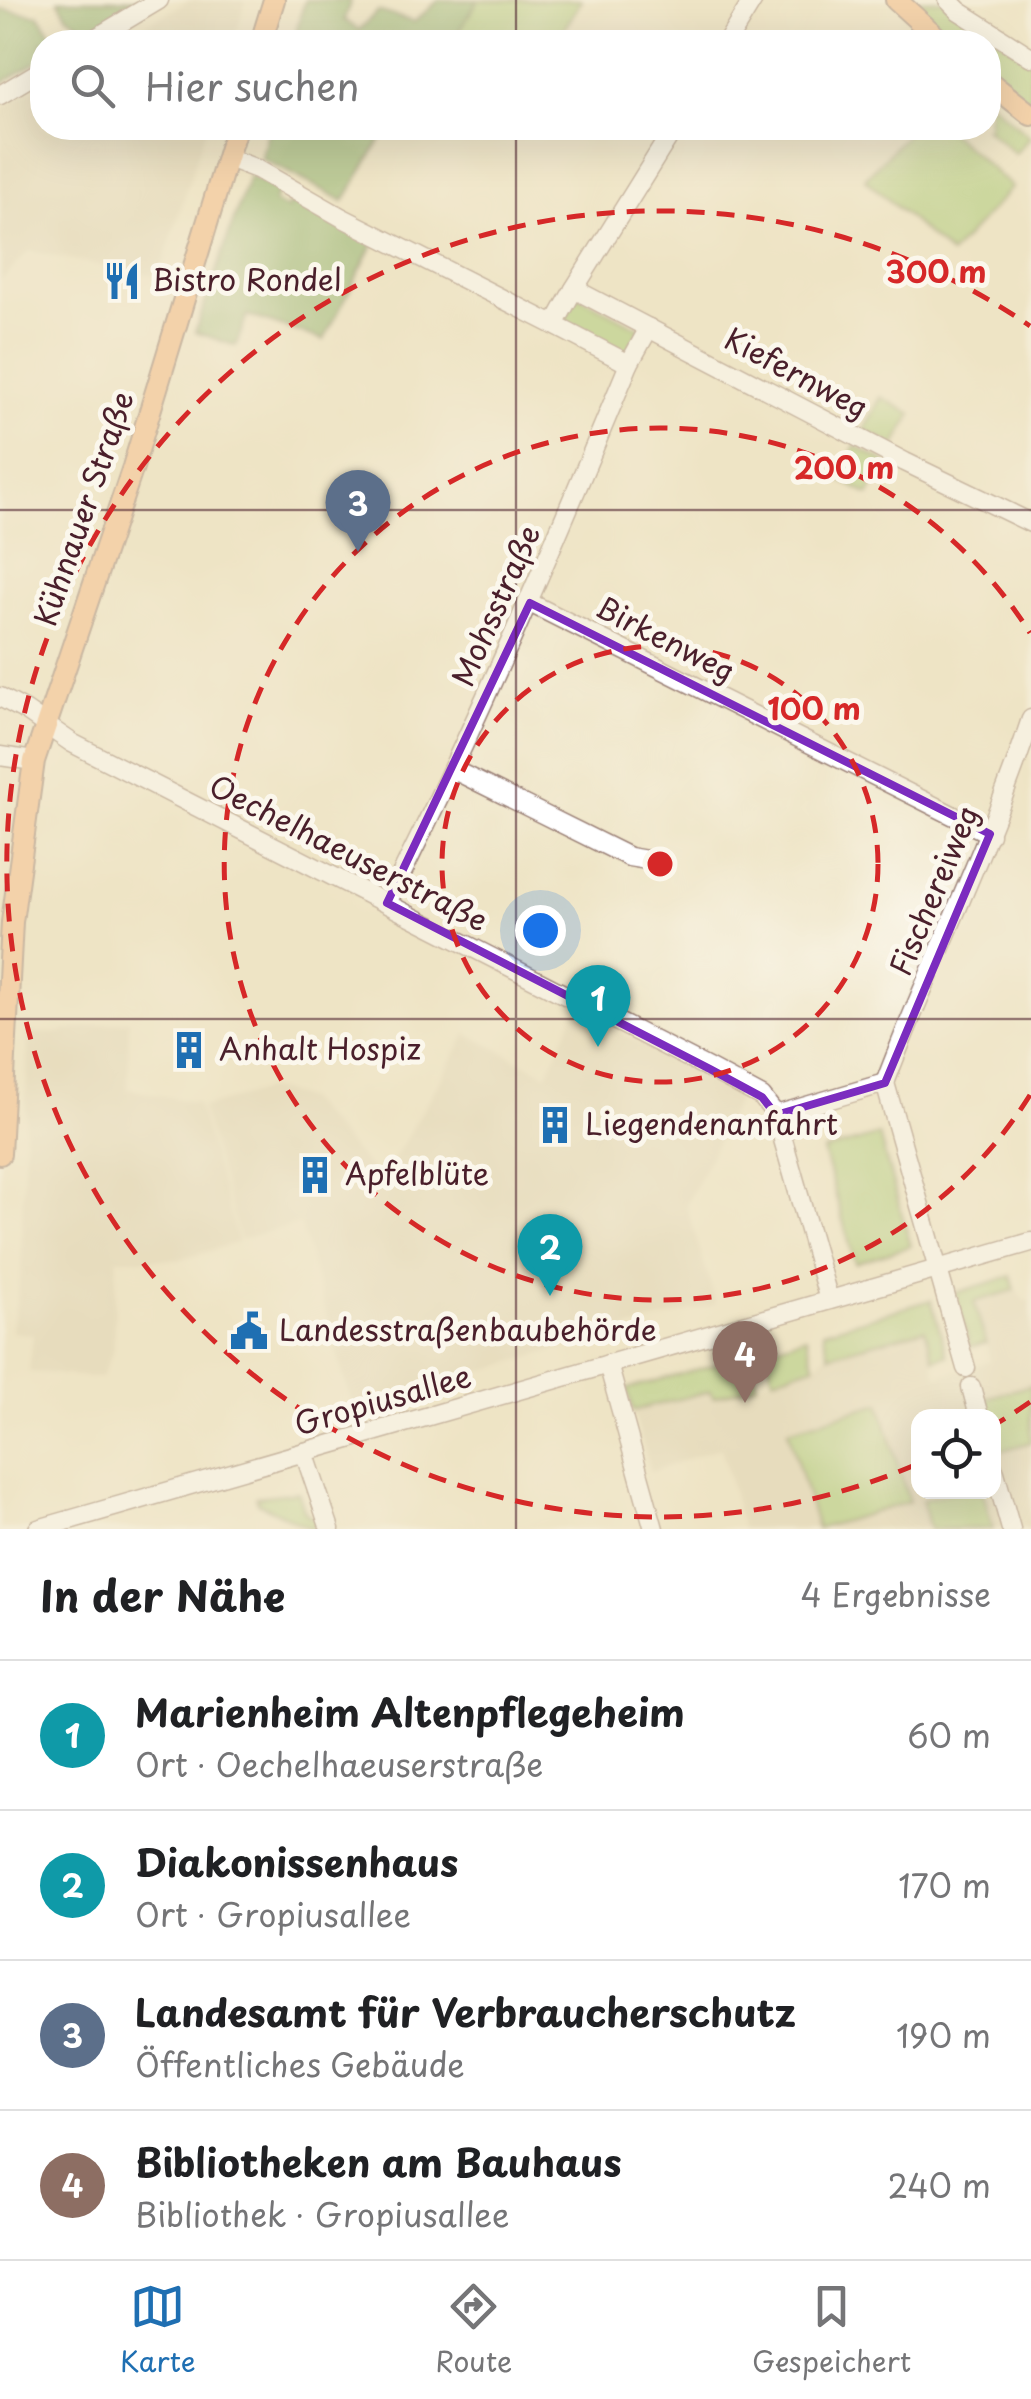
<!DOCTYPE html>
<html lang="de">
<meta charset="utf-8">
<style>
:root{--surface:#fff;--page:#f6f6f6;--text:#202124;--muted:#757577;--line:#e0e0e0;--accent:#1f6fb2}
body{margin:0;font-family:"Playpen Sans",sans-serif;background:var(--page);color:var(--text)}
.controls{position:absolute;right:30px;bottom:30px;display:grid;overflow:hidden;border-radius:20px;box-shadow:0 10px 40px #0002}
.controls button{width:90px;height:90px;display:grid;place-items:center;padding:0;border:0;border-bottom:2px solid var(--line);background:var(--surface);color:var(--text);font:50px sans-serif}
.you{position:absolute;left:540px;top:930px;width:35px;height:35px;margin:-25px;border:8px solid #fff;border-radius:50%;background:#1a73e8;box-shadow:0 0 0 15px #1a73e833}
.badge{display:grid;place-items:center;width:65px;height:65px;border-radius:50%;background:var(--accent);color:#fff;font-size:32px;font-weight:700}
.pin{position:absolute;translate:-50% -82px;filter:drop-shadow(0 2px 5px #0008)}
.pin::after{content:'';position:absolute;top:52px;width:35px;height:30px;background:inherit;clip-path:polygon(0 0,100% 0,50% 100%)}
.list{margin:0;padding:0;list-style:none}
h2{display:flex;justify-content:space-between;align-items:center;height:130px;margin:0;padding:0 40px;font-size:42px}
h2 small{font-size:32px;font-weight:400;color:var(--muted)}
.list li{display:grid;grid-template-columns:65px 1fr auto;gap:30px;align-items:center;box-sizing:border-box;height:150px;padding:0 40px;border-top:2px solid var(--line)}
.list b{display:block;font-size:38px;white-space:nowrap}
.list p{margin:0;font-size:32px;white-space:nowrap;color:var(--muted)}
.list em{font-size:32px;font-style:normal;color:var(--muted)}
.icon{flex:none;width:55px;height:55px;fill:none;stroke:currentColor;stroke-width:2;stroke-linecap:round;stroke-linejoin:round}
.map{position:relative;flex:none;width:1031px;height:1529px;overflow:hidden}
.search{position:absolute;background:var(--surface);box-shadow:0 10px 40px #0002;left:30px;right:30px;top:30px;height:110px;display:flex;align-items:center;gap:25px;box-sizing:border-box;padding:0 35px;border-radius:40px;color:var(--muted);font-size:38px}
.sheet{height:730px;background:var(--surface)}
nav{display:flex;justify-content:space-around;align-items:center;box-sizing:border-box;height:140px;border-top:2px solid var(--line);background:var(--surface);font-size:28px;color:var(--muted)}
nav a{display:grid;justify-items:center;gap:5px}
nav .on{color:var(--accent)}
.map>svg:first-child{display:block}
.built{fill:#ded3b4;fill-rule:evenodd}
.green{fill:#a3c770;stroke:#76734e;stroke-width:2.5}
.forest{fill:#82ac62;stroke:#666646;stroke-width:2.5}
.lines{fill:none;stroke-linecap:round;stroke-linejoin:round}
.minor-casing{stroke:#9c8278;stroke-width:21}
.major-casing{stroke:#9c8278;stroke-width:24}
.minor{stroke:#fff;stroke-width:18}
.major{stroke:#f9bc8a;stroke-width:20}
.marked{fill:none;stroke:#7b2cbf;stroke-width:8;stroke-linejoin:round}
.grid{fill:none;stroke:#4a1f2b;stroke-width:2.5;stroke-opacity:0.55}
.ring{fill:none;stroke:#d62828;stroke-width:5;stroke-dasharray:18 12}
.labels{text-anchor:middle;stroke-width:10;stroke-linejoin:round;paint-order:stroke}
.poi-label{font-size:30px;fill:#4a1f2b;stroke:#fbf7ec;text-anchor:start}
.street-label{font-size:30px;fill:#4a1f2b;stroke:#fbf7ec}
.centre{fill:#d62828;stroke:#fbf7ec;stroke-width:5}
.ring-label{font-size:30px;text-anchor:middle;font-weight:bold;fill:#d62828;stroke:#fbf7ec;stroke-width:10;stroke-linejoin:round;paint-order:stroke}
</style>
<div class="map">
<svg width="1031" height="1529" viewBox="0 0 1031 1529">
<rect width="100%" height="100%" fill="#fbf7ec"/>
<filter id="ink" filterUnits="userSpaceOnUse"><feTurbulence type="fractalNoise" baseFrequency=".01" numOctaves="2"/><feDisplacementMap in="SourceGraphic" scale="20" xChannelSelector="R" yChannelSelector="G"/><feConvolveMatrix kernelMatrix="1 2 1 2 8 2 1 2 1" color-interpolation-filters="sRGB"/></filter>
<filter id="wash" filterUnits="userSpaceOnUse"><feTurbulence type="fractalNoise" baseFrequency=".0048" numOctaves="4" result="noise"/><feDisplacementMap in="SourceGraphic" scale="40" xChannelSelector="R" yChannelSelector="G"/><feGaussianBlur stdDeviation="2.25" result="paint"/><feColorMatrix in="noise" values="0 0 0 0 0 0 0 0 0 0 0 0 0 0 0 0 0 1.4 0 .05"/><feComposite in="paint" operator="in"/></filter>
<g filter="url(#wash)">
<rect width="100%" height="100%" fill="#eee4c5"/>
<g class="built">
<polygon points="190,0 246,0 233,42 114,42"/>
<polygon points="42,84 42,128 206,128 159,277 29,251 0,282 0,108"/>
<polygon points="576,1010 740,1094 686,1205 716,1304 353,1408 300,1224 240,1239 201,1108 265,1090 279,1090 307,1100 381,1181 467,1034 547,1074"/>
<polygon points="129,1020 128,1089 197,1103 238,1242 180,1260 117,1259 113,1350 101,1378 29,1372 33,1335 11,1332 21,1275 28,1033 56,1033"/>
<path d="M1011 1276 1015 1290 1025 1302 1031 1300V1529H742L721 1447 651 1472 633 1411 711 1390 713 1397 815 1365 824 1356 926 1329 937 1376 990 1361 986 1343 970 1347 955 1293ZM918 1416H994V1492H918Z"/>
</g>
<g class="green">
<polygon points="478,0 582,0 556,42 452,42"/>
<polygon points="909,0 945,0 1031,61 1031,104 989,69 988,42 957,42"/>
<polygon points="989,101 1030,137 1015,154 985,128 988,128"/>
<polygon points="912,128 945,128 1012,187 950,255 865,179"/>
<polygon points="577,295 641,329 626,357 562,323"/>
<polygon points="881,397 912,414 895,446 864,430"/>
<polygon points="855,446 886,462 869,495 838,479"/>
<polygon points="879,1135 911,1246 855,1263 823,1151"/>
<polygon points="1011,1276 1015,1290 974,1302 986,1343 970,1347 955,1293"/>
<polygon points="931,1300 947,1355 934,1359 925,1329 829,1355 823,1331"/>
<polygon points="806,1336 815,1365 773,1378 765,1349"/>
<polygon points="751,1354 757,1384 713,1397 710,1391 633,1411 627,1389"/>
<polygon points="1031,1385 1031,1442 1001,1451 986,1398"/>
<polygon points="880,1403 909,1502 817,1529 788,1430"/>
<polygon points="298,1492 305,1512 317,1522 312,1529 258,1503 256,1497"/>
<polygon points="951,1492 983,1492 993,1529 930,1529 922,1500"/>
</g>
<g class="forest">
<polygon points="58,0 138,0 90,30 67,15"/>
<polygon points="305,0 351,0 344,20 359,30 378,11 414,22 439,0 478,0 452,42 293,42"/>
<polygon points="0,9 39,15 57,42 42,42 42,59 0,84"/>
<polygon points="269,128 388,128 344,201 261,158"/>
<polygon points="249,176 279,190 274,202 287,209 293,198 376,239 324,340 247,315 236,346 195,332"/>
</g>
</g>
<g filter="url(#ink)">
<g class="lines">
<g class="minor-casing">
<g id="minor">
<polyline points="948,0 959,11 1031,57"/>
<polyline points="89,42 159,0"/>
<polyline points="727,42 753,0"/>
<polyline points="0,95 42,70"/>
<polyline points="228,158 257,169 341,217 554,325 574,289 905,462 1031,523"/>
<polyline points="574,289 674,128"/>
<polyline points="554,325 629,364"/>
<polyline points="530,603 990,834"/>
<polyline points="0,697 26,711 72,743 710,1069 762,1097 776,1115"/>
<polyline points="0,756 34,761"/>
<polyline points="454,770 629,857 653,861"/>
<path d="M387 903C476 727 553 547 629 364L649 328"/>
<path d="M885 1083C931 961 990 844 1031 719"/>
<polyline points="885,1083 966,1368"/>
<polyline points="829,1300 776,1115 885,1083"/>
<polyline points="608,1364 654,1529"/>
<polyline points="971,1387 979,1416"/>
<polyline points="304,1452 330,1529"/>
<polyline points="994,1469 1011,1529"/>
<polyline points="38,1529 1031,1242"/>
</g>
</g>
<g class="major-casing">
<g id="major">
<polyline points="896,0 942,42"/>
<polyline points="261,42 274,0"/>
<polyline points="988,81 1031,115"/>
<polyline points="0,1154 12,922 34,761 133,467 236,128"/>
</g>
</g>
<use href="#minor" class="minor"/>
<use href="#major" class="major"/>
</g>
</g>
<path d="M0 0H1031V1529H0ZM530 603 990 834 885 1083 776 1115 762 1097 710 1069 387 903Z" fill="#eee4c5" fill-opacity=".55" fill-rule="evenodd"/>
<path class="marked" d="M530 603 990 834 885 1083 776 1115 762 1097 710 1069 387 903Z"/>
<path class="grid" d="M516 0V42M516 128V1529M0 510H1031M0 1019H1031"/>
<g class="ring">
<circle cx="660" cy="864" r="218"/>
<path d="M1030 1095A436 436 0 1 1 1030 633"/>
<path d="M1030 1402A653 653 0 0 1 996 1424M915 1465A653 653 0 1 1 1030 326"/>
</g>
<defs>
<g id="restaurant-bare" transform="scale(3)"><path d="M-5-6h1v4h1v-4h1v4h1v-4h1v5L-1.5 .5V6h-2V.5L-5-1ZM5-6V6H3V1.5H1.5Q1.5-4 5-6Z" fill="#1f6fb2" stroke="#fbf7ec" stroke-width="2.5" paint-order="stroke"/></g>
<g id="building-bare" transform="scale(3)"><path d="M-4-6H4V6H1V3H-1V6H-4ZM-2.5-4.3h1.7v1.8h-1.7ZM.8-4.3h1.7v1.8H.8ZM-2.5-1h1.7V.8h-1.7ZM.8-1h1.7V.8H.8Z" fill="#1f6fb2" stroke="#fbf7ec" stroke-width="2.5" paint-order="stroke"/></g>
<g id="civic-bare" transform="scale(3)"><path d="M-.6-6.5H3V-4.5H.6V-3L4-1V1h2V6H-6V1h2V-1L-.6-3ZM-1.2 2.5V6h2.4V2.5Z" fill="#1f6fb2" stroke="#fbf7ec" stroke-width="2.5" paint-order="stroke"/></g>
</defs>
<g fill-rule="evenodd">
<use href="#restaurant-bare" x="122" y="281"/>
<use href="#building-bare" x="189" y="1050"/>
<use href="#building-bare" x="555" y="1125"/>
<use href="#building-bare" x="315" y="1175"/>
<use href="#civic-bare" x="249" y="1331"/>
</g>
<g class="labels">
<g class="poi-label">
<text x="152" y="291">Bistro Rondel</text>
<text x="219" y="1060">Anhalt Hospiz</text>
<text x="585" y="1135">Liegendenanfahrt</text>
<text x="345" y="1185">Apfelblüte</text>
<text x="279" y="1341">Landesstraßenbaubehörde</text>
</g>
<g class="street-label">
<text transform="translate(796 374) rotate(28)" y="10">Kiefernweg</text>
<text transform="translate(85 509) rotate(-71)" y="10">Kühnauer Straße</text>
<text transform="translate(497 606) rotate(-66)" y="10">Mohsstraße</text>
<text transform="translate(665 640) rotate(27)" y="10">Birkenweg</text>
<text transform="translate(348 854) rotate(27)" y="10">Oechelhaeuserstraße</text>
<text transform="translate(935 891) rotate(-67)" y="10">Fischereiweg</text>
<text transform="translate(383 1401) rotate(-16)" y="10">Gropiusallee</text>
</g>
</g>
<circle cx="660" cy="864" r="15" class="centre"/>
<g class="ring-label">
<text x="936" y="283">300 m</text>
<text x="844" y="479">200 m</text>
<text x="814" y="720">100 m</text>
</g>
</svg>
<div class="controls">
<button><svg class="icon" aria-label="locate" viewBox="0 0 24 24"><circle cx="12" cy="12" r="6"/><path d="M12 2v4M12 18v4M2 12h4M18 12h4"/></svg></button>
</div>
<div class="you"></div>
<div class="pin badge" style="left:598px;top:1047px;background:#0f9aa8">1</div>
<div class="pin badge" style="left:550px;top:1296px;background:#0f9aa8">2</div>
<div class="pin badge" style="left:358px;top:552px;background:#5c6f8a">3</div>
<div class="pin badge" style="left:745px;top:1403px;background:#8d6e63">4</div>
<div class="search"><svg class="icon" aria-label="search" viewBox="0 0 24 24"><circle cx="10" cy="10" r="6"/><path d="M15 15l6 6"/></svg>Hier suchen</div>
</div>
<section class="sheet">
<h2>In der Nähe<small>4 Ergebnisse</small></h2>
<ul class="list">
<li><span class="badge" style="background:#0f9aa8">1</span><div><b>Marienheim Altenpflegeheim</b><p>Ort · Oechelhaeuserstraße</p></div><em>60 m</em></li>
<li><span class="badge" style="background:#0f9aa8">2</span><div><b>Diakonissenhaus</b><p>Ort · Gropiusallee</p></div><em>170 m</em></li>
<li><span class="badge" style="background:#5c6f8a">3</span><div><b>Landesamt für Verbraucherschutz</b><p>Öffentliches Gebäude</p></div><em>190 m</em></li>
<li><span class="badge" style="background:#8d6e63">4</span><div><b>Bibliotheken am Bauhaus</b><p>Bibliothek · Gropiusallee</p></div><em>240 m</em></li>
</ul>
</section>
<nav>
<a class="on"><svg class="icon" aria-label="map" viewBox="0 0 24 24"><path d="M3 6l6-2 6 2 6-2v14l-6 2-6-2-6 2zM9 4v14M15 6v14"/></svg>Karte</a>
<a><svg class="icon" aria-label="directions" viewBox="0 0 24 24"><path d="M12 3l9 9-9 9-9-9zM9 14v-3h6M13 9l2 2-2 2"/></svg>Route</a>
<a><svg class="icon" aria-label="saved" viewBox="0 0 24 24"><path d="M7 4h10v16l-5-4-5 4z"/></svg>Gespeichert</a>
</nav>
